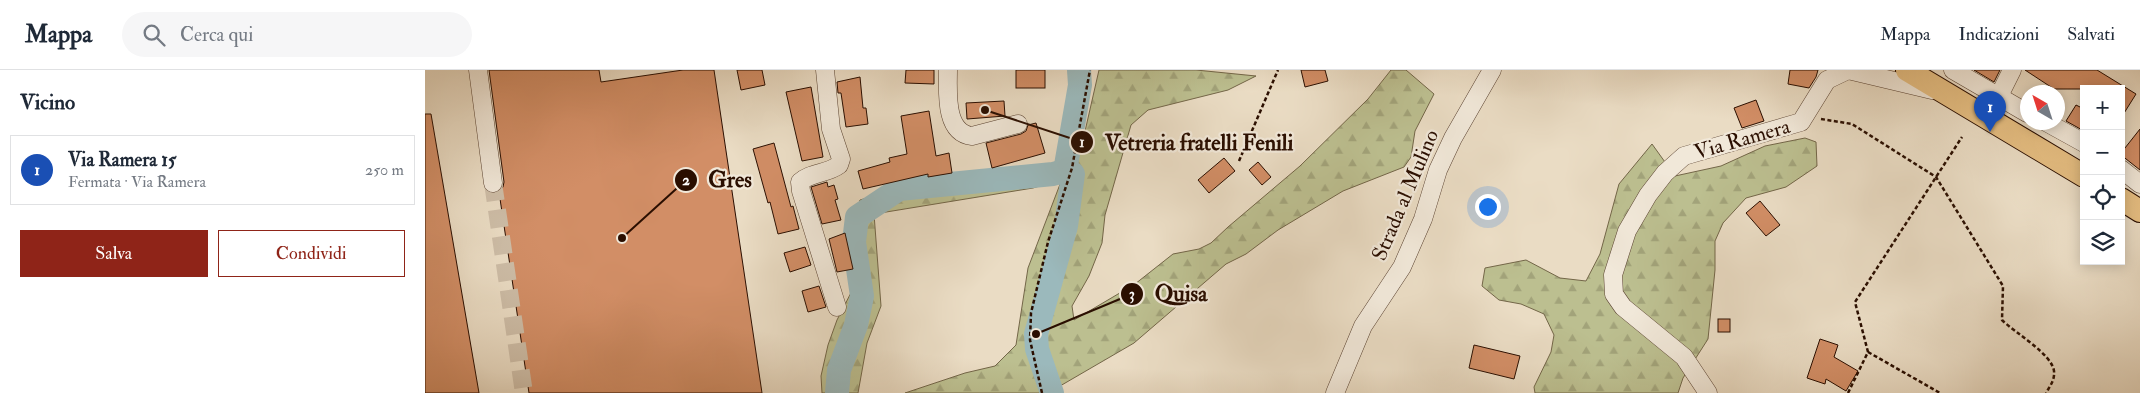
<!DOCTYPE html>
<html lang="it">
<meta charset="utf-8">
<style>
:root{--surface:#fff;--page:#f6f6f7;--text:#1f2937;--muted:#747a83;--line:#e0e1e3;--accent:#8f2418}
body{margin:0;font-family:"IM FELL Double Pica",serif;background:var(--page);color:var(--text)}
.controls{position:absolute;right:15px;top:15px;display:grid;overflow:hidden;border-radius:0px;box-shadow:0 2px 12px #0003}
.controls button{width:45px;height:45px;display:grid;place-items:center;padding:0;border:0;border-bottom:1px solid var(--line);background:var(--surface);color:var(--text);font:25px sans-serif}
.compass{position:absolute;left:1595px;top:15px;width:45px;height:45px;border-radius:50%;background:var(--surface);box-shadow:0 2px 12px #0003;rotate:321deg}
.you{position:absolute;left:1062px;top:136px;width:18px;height:18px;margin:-12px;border:4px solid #fff;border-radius:50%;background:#1a73e8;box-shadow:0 0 0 8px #1a73e833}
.badge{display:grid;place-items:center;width:32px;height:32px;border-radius:50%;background:var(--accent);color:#fff;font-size:16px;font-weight:700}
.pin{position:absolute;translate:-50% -41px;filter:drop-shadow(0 1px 2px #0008)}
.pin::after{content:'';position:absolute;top:26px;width:18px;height:15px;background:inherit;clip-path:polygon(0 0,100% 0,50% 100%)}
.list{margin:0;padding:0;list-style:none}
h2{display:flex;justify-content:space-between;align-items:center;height:65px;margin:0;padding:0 20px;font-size:21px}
h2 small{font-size:16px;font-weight:400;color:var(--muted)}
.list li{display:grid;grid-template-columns:32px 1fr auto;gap:15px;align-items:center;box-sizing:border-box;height:70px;margin:0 10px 10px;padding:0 10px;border:1px solid var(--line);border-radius:0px}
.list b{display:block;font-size:19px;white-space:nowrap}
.list p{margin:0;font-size:16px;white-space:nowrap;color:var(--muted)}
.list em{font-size:16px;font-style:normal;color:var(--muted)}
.actions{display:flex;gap:10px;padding:15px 20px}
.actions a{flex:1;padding:11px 0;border:1px solid var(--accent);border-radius:0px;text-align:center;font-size:18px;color:var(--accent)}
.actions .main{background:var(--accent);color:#fff}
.icon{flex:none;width:28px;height:28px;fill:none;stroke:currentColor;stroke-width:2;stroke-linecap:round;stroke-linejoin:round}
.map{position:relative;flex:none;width:1715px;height:323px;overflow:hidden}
header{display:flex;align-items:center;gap:30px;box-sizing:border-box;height:70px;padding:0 25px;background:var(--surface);border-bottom:1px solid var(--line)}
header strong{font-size:24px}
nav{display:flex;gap:28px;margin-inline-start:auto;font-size:18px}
.search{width:350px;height:45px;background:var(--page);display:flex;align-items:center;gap:12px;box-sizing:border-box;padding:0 18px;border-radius:28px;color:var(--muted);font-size:19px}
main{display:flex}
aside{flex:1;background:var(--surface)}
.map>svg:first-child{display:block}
.forest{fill:url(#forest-firs);stroke:#736648}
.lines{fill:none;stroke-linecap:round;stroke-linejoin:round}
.river{stroke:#9bb9bc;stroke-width:24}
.building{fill:#d28e66;stroke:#2a0e00}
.minor-tunnel{stroke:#cdbda7;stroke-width:18;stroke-dasharray:18 9;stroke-linecap:butt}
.minor-casing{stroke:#5a4231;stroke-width:19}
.major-casing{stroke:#2a0e00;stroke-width:24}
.path{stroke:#2a0e00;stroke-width:2.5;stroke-dasharray:4 2.5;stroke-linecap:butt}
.minor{stroke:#f1e8d9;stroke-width:18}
.major{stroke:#e5be82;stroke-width:22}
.labels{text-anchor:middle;stroke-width:4.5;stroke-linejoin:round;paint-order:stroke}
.street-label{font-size:21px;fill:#2a0e00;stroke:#f1e8d9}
.leader{fill:none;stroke:#2a0e00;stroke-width:2}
.callout-dot{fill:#2a0e00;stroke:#f1e8d9;stroke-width:2}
.mark-label{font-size:15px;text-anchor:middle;font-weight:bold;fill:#fff}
.callout-label{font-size:22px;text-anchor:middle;font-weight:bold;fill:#2a0e00;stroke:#f1e8d9;stroke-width:4.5;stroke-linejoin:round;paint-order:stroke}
</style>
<header>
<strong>Mappa</strong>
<div class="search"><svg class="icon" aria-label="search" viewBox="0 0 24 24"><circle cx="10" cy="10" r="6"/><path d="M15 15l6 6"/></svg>Cerca qui</div>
<nav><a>Mappa</a><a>Indicazioni</a><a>Salvati</a></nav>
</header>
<main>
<aside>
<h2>Vicino<small></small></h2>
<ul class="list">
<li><span class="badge" style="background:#1a4fb4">1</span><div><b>Via Ramera 15</b><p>Fermata · Via Ramera</p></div><em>250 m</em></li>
</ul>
<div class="actions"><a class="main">Salva</a><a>Condividi</a></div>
</aside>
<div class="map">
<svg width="1715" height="323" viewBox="0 0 1715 323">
<defs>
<pattern id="forest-firs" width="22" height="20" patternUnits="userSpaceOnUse" patternTransform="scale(1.25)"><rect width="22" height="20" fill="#bcbf90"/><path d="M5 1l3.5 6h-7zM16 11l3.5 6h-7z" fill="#a2a37a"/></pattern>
</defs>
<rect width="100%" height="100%" fill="#eadcc4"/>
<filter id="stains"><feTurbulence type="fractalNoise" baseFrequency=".004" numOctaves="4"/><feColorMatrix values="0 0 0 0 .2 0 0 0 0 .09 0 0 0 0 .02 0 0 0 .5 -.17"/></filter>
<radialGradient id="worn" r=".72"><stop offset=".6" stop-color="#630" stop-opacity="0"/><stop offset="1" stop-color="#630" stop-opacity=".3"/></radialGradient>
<g class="forest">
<polygon points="674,0 771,0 831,6 803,20 723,40 706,55 680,145 677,173 664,206 647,236 649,250 710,214 748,184 774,179 786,173 803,157 875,96 943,29 966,0 981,0 1009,24 990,61 986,87 979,97 918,121 853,160 821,184 801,194 709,273 623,323 480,323 540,303 570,296 591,275 603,198 637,109 608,118 449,144 456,236 442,273 433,323 397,323 396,306 403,275 412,250 432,211 427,154 435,130 487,115 628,102 636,97 658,70"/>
<polygon points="1380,68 1391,72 1392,96 1361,117 1321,128 1298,153 1290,171 1290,200 1283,269 1258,308 1253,323 1110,323 1109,317 1126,282 1129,265 1119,244 1096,234 1074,230 1057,216 1060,198 1101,190 1135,208 1161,211 1175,184 1194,114 1227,74 1250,106 1296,96 1340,76"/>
</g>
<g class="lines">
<g class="river">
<polyline points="640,101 655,15 654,0"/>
<polyline points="412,323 414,300 431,255 437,226 429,172 432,147 474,119 628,104 639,101"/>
<polyline points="627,323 612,279 611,264 641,156 648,104"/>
</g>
</g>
<g class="building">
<polygon points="64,0 174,0 176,12 258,0 289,0 337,323 104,323 74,122 78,117 79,112"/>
<polygon points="312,0 337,0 340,15 316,20"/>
<polygon points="481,0 509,0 509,14 480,13"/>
<rect x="591" y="0" width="29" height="18"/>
<polygon points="876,0 900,0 903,11 880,17"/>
<polygon points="1365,0 1393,0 1391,7 1384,18 1363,14"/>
<polygon points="1549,0 1575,0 1569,12"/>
<polygon points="1600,0 1672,0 1711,24 1696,48 1696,19 1629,19"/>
<polygon points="435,7 438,38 441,38 443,54 421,57 416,23 413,23 412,12"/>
<polygon points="386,17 398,87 377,91 361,22"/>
<polygon points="1331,30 1339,51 1317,58 1309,38"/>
<polygon points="579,31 580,46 542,49 541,33"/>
<polygon points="1651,35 1659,39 1659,61 1641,51"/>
<polygon points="504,41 511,86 524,83 527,103 503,107 503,104 438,119 433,101 465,92 464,88 482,84 476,46"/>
<polygon points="0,44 6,44 54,323 0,323"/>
<polygon points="611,53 620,83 567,98 561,73 596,64 601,61 603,55"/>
<polygon points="1715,59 1715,100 1696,85 1696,83"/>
<polygon points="349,73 366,137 368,136 374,159 353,164 345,132 343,133 328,79"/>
<polygon points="799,88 810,101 784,123 773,110"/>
<polygon points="833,92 846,107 837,115 824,100"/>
<polygon points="402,112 403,117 409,115 413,129 410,130 416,150 397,154 386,117"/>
<polygon points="1335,131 1355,155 1341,166 1321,143"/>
<polygon points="420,163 428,199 412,202 404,169"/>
<polygon points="380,177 386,195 365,202 359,183"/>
<polygon points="394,216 401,237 383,242 377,221"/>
<rect x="1293" y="249" width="12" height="13"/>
<polygon points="1395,269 1413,275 1409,287 1433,301 1421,321 1401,309 1400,314 1382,308"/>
<polygon points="1049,275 1095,286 1089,309 1044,298"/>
</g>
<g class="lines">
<polyline class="minor-tunnel" points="68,113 99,323"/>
<g class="minor-casing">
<g id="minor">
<polyline points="53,0 68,113"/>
<path d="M400 0 406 59 416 89 414 95C402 104 386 102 375 112L376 121 412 237"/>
<path d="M523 0C523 21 519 63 547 66L593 54"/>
<polyline points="1528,0 1602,43"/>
<polyline points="1574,26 1587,0"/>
<polyline points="1621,52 1659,73"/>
<polyline points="1696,99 1715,114"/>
<polyline points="910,323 938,256 977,197 998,149 1013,100 1028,68 1067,0"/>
<polyline points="1283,323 1259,287 1198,237 1189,224 1188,205 1202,161 1223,125 1240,103 1259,86 1376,52 1402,10 1423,0 1507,20"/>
</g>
</g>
<g class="major-casing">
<g id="major">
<polyline points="1482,0 1659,106"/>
<polyline points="1696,129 1715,141"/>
</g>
</g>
<g class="path">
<path d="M1396 49 1427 54 1511 107 1578 216 1577 250C1590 263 1627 284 1629 301 1630 310 1625 316 1621 323"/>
<polyline points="814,91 853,0"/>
<polyline points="1443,282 1515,323"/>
<polyline points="617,323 605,270 606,243 623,172 647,98 665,0"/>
<polyline points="1423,323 1443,282 1430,232 1537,67"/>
</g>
<use href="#minor" class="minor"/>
<use href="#major" class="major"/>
</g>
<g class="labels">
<g class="street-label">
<text transform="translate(1317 69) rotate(-16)" y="7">Via Ramera</text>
<text transform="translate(980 125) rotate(-67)" y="7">Strada al Mulino</text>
</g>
</g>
<path class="leader" d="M560 40L657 72M197 168L261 110M611 264L707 224"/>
<g class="callout-dot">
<circle cx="560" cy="40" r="5"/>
<circle cx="197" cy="168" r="5"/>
<circle cx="611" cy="264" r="5"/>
<circle cx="657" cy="72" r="12"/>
<circle cx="261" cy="110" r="12"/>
<circle cx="707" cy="224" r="12"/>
</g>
<g class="mark-label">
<text x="657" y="77">1</text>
<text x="261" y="115">2</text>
<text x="707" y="229">3</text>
</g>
<g class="callout-label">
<text x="774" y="80">Vetreria fratelli Fenili</text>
<text x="305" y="117">Gres</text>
<text x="756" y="231">Quisa</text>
</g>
<rect width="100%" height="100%" filter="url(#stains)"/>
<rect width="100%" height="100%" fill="url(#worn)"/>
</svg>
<div class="controls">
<button>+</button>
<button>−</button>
<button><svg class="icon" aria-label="locate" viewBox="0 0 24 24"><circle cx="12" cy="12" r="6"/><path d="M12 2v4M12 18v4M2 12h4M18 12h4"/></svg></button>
<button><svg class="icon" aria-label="layers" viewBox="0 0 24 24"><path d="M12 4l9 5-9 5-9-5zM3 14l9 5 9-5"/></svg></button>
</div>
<svg class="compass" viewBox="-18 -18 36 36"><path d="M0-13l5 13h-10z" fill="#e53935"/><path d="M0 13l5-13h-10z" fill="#747a83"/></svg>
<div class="you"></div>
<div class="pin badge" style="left:1565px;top:62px;background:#1a4fb4">1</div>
</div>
</main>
